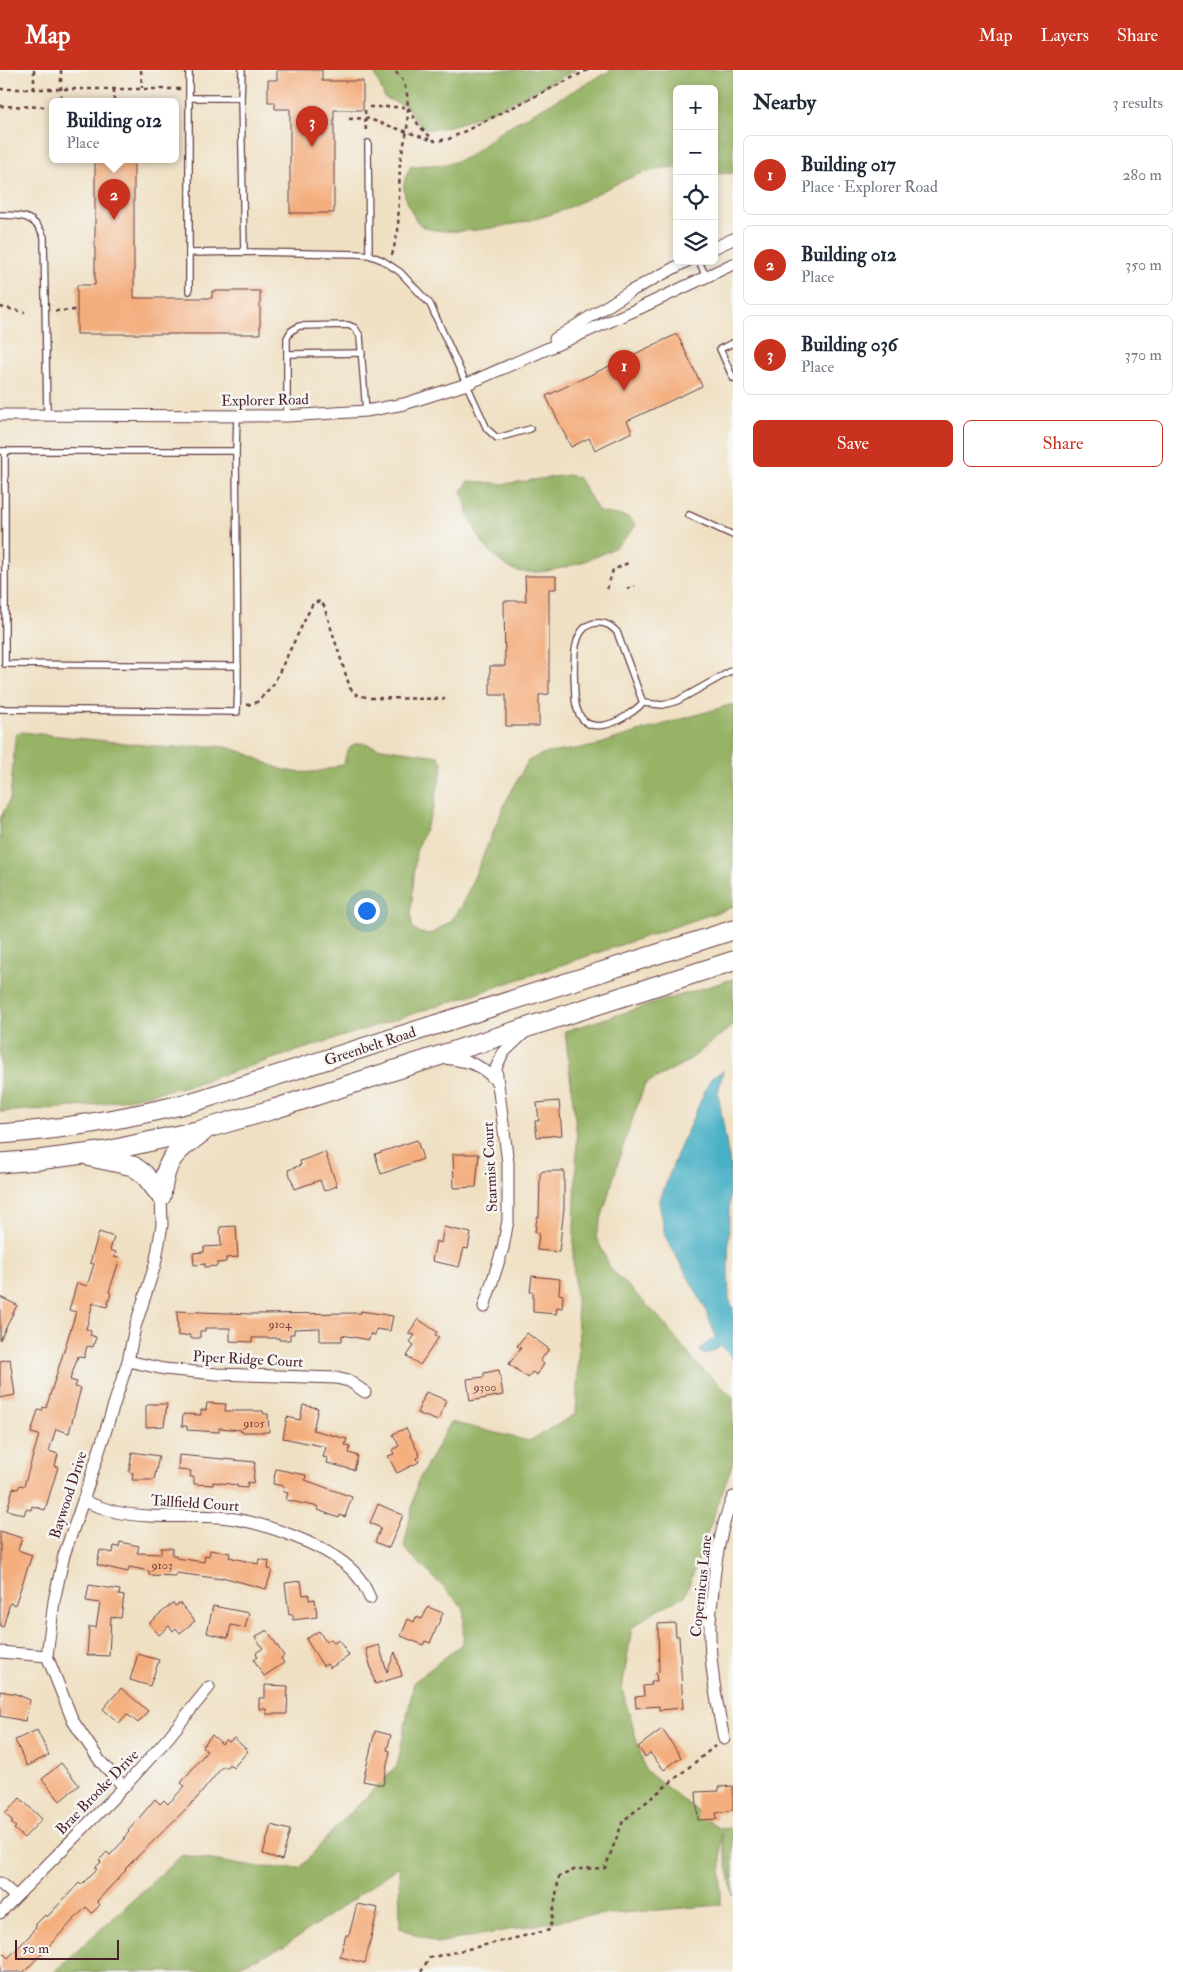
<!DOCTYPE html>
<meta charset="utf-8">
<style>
:root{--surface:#fff;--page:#f2f2f3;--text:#1f2937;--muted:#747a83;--line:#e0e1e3;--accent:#c8321e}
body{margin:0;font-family:"IM FELL Double Pica",serif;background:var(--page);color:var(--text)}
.controls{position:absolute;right:15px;top:15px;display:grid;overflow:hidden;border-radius:8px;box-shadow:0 2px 8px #0003}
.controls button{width:45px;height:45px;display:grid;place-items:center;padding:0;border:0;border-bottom:1px solid var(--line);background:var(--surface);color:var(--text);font:25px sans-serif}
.scale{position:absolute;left:15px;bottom:12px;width:104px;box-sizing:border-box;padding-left:5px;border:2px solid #4a1f2b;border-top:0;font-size:14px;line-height:18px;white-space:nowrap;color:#4a1f2b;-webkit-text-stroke:4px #f6f6f2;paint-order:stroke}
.you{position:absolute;left:366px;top:840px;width:18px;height:18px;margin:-12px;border:4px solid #fff;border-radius:50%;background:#1a73e8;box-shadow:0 0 0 8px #1a73e833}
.badge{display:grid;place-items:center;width:32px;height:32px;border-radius:50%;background:var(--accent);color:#fff;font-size:16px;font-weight:700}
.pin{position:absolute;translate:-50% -41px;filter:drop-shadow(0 1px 2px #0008)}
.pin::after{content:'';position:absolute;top:26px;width:18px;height:15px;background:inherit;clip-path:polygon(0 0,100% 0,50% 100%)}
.popup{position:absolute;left:49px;top:28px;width:130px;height:65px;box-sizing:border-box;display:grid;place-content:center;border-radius:8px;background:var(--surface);filter:drop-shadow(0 1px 4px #0005);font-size:16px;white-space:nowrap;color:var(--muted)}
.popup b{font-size:19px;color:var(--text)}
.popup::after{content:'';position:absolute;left:50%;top:100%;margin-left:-10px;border:10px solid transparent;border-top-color:var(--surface)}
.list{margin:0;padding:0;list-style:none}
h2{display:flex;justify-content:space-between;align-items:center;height:65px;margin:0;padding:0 20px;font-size:21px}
h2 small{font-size:16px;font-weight:400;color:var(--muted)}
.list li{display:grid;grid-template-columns:32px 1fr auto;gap:15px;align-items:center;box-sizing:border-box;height:80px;margin:0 10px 10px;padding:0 10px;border:1px solid var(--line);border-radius:8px}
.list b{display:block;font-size:19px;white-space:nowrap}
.list p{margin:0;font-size:16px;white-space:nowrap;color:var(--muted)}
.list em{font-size:16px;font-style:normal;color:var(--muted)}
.actions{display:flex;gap:10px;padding:15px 20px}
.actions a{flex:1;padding:11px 0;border:1px solid var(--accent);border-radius:8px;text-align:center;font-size:18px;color:var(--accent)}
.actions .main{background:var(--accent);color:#fff}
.icon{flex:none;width:28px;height:28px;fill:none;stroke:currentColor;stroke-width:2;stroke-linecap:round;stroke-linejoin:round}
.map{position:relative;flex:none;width:733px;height:1902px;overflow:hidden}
header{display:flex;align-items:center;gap:30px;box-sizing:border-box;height:70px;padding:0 25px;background:var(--accent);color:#fff}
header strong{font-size:24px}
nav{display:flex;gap:28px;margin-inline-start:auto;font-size:18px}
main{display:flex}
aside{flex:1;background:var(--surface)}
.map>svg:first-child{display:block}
.forest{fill:#96b366;stroke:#706948}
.water{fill:#48b1c6;stroke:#496878}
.building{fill:#f4ae7e}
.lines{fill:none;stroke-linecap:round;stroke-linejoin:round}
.service-casing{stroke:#633c42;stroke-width:8}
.minor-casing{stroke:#633c42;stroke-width:13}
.primary-casing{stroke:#633c42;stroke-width:21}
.path{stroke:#633c42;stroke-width:2.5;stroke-dasharray:4 4;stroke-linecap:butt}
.service{stroke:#fff;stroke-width:5.5}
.minor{stroke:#fff;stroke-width:11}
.primary{stroke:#fff;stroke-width:19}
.labels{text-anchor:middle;stroke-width:5;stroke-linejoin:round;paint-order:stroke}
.number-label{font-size:12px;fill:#744340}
.street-label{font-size:15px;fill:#4a1f2b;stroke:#f6f6f2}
</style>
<header>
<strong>Map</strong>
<nav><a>Map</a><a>Layers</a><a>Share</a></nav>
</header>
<main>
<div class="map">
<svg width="733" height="1902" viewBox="0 0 733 1902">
<rect width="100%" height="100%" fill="#f6f6f2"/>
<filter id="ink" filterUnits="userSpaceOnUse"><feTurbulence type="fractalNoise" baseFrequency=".02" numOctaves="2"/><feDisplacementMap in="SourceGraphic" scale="10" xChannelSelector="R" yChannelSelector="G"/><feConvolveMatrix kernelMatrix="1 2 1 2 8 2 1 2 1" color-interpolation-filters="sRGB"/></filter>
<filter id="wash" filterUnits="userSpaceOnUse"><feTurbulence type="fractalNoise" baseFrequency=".0096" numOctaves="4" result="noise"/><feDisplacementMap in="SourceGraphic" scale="20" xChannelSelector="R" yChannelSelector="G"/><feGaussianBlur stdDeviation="1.12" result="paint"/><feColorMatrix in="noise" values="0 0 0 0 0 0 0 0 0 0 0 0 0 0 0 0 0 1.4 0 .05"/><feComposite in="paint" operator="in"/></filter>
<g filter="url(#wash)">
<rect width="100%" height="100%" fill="#efe0c3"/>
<g class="forest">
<path d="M373 0H576C549 13 448 68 424 58 415 54 412 45 408 37L385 28Z"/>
<path d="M611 0H733V103L714 104V19H677V98C642 94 594 128 560 141 531 153 456 168 426 158 418 156 413 146 410 138 402 121 401 113 411 96L448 94 468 87 504 59Z"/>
<path d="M568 405 579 408 599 442 628 447 636 455C630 462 623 472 615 477 594 491 535 510 512 499 482 484 469 450 462 420L469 411 504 414Z"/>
<path d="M733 634V837L490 919 191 1015 132 1028 89 1036 0 1042V749L10 729 15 670 17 664 21 662 172 678C191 677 212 674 230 678 247 682 261 691 276 697 298 706 323 703 344 693L347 681 354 674 363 673 375 677 438 686 442 693V702L436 723 434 737 416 782 411 842 412 857 420 863 431 864 452 850 462 836 506 731 528 691 542 684 595 676 614 669Z"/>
<polygon points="733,909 733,955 688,991 645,1014 625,1070 596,1166 610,1198 659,1247 693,1290 733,1327 733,1392 685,1526 653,1542 632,1558 622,1619 645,1700 720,1759 733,1758 733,1826 721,1763 721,1835 584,1846 437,1873 400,1858 399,1796 329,1846 283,1877 225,1902 54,1902 182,1785 253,1797 300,1798 337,1756 397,1696 414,1612 463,1573 464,1538 404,1478 417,1413 451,1352 529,1371 576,1344 579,1271 573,1190 577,1067 565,961"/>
</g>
<polygon class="water" points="723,1001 718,1023 730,1095 728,1204 729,1229 733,1238 733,1289 722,1276 704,1285 699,1279 716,1267 704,1236 665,1166 659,1132 679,1079 711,1008"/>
<g id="blocks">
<g class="building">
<polygon points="277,0 322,0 322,11 363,11 363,40 334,40 334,143 290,143 290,39 275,39 275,32 268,32 268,10 277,10"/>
<polygon points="95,89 134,89 134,228 212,228 212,221 260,221 260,264 77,264 77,215 95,215"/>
<polygon points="677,264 702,316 627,351 632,362 595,380 589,368 571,377 546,326"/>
<polygon points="525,506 556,506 556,519 549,519 549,624 539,625 539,656 506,656 506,625 490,625 490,596 505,596 504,531 526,531"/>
<polygon points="559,1031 562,1065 537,1067 535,1051 539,1051 537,1033"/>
<polygon points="417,1070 423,1089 381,1104 375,1084"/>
<polygon points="325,1082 337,1116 324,1121 320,1110 295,1119 288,1100 301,1095 300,1091"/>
<polygon points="453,1084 479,1084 476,1117 454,1118"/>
<polygon points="543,1101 564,1101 564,1138 559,1182 537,1180 539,1163 535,1162 537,1147 539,1147 540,1104"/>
<polygon points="236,1156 238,1187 226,1188 226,1192 217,1193 217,1196 205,1197 205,1194 194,1195 193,1183 204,1182 204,1177 221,1176 220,1157"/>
<polygon points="444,1157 471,1163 468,1179 464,1178 459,1197 432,1191 436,1171 441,1173"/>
<polygon points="99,1162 114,1167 110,1180 116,1182 114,1187 120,1188 109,1222 111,1223 107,1237 93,1233 86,1259 91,1261 90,1265 96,1267 93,1277 87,1276 84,1288 78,1286 70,1310 77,1312 75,1317 81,1318 69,1363 56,1359 49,1381 58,1384 55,1396 58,1397 45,1440 32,1436 31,1440 26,1439 24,1445 7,1440 13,1418 18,1419 20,1415 24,1416 39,1365 31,1363 38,1340 42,1341 43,1337 46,1338 76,1242 69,1240 77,1213 87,1216 94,1194 90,1193"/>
<polygon points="532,1206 560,1209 559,1224 563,1225 562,1238 557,1237 556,1244 533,1242 533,1222 530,1222"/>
<polygon points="0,1227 17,1235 0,1270"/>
<polygon points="177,1241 252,1244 361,1243 361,1241 393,1246 390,1261 376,1259 375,1265 370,1264 369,1270 342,1265 342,1271 320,1271 320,1258 294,1259 294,1264 290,1264 290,1270 279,1270 279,1268 252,1268 252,1272 230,1271 230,1258 205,1258 205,1261 200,1261 200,1268 190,1268 190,1265 178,1266"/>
<polygon points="418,1249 437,1262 435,1265 439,1267 420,1295 407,1286 414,1275 410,1272 415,1265 408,1264"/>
<polygon points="527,1263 549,1279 540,1291 544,1294 537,1305 532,1302 528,1308 509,1294 521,1278 517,1276"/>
<polygon points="10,1289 15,1325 0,1328 0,1291"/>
<polygon points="499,1300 503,1325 470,1331 467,1309 484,1307 484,1303"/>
<polygon points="426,1322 446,1330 438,1351 417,1343"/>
<polygon points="207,1333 226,1334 225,1341 263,1341 264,1344 268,1344 269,1362 241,1362 241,1360 219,1358 219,1362 187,1360 187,1356 182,1356 183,1344 201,1345 201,1340 206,1340"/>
<polygon points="150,1334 167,1334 164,1356 146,1357 146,1336"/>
<polygon points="303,1335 318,1338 313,1360 347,1369 345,1375 350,1377 349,1383 358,1386 354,1400 327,1393 328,1388 323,1387 326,1377 283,1368 287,1347 300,1350"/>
<polygon points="406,1358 420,1386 417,1388 419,1392 397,1403 388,1386 394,1384 392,1380 399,1376 393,1364"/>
<polygon points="132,1382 159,1386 154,1410 132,1410 133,1403 129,1402"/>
<polygon points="179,1385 255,1392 253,1413 248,1412 247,1418 237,1417 237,1415 213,1412 213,1415 194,1414 194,1407 190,1407 191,1401 178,1400"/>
<polygon points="276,1399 306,1405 305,1410 352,1427 345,1447 340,1445 339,1448 318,1440 319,1437 286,1430 288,1423 283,1422 284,1416 273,1414"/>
<polygon points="378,1434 403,1445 389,1478 375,1472 381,1458 370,1453"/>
<polygon points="0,1461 22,1468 18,1480 32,1485 15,1535 10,1533 3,1557 0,1556"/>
<polygon points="120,1472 139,1476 137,1483 161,1484 161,1478 172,1478 172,1485 176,1485 176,1488 204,1492 205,1485 209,1486 210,1480 230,1483 229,1487 258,1494 259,1489 269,1491 268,1499 272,1500 266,1519 222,1507 222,1509 176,1503 176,1506 149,1505 149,1501 129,1497 128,1502 97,1495 100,1480 113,1483 114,1476 119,1477"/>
<polygon points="301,1511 303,1525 309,1524 309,1530 315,1529 317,1547 293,1550 293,1544 289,1545 285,1513"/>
<polygon points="89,1515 120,1520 119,1525 124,1526 121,1548 111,1547 109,1586 87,1585 89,1557 96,1557 100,1533 86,1531"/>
<polygon points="173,1533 175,1536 180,1533 195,1551 180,1563 176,1558 173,1561 169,1556 159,1565 149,1553"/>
<polygon points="213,1536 249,1543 245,1558 231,1555 228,1568 207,1563"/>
<polygon points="428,1537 443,1543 430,1573 425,1571 423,1575 401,1566 408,1549 414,1552 416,1547 422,1549"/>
<polygon points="675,1553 676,1566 679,1566 683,1638 659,1640 659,1636 636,1638 635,1627 644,1626 643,1616 652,1615 651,1611 657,1611 656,1603 659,1602 658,1554"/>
<polygon points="267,1560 284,1586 281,1588 284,1593 264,1606 254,1590 258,1587 256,1583 263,1578 255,1567"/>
<polygon points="319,1561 326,1572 331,1569 334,1573 339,1570 349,1586 330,1598 327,1594 323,1596 306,1569"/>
<polygon points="379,1575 387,1602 395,1582 402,1606 375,1614 366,1579"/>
<polygon points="138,1584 159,1590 150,1616 130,1610"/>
<polygon points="265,1615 288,1616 287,1644 266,1644 266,1639 259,1639 259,1628 265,1628"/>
<polygon points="121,1618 148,1641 138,1653 127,1644 119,1653 103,1639"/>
<polygon points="0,1621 16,1624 30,1630 25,1651 0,1646"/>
<polygon points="662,1659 681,1687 664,1700 650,1683 645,1687 638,1677"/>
<polygon points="37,1660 49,1685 27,1696 15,1670"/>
<polygon points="375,1661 391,1665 387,1680 390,1681 383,1715 363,1711"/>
<polygon points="212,1665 222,1674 226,1669 229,1672 234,1668 248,1681 233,1698 229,1694 226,1698 223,1696 198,1727 125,1799 126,1800 97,1831 100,1835 92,1843 86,1837 24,1902 0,1902 0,1880 8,1888 33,1862 32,1861 36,1857 36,1854 45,1845 47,1847 79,1813 81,1815 97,1799 95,1798 101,1792 99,1790 107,1782 110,1785 125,1769 124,1768 129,1762 128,1761 155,1729 160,1734 164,1730 168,1734 185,1716 181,1713 184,1709 207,1681 202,1677"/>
<polygon points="61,1693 79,1715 60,1731 42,1709"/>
<polygon points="733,1716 733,1740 716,1743 717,1749 698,1750 696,1722 719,1721 719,1717"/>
<polygon points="20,1728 42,1749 24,1768 14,1759 16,1757 11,1753 13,1751 5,1744"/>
<polygon points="271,1755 290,1760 282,1790 263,1784"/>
<polygon points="357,1834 378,1838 365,1893 340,1887 346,1865 349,1865"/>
</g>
</g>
</g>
<g filter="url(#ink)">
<use href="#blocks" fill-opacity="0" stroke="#633c42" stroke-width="1"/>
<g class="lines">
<g class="service-casing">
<g id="service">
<polyline points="189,0 189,221"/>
<polyline points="189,28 241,28 242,0"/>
<polyline points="241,28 244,182"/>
<polyline points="368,73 369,185"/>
<path d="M0 145C21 145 35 145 44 167L47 345"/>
<polyline points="189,183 244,182 357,184 369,185 382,190 400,202 430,234 487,359 497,368 530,359"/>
<polyline points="699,191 706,207"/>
<polyline points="733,273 720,279 733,308"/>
<polyline points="287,284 362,283"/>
<polyline points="287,346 287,268 291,261 299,256 348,255 355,258 360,266 366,341"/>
<polyline points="0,381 236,381 238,613 237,642 0,639"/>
<polyline points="5,381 5,594 238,596"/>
<polyline points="236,381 237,346"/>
<polyline points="689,445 733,465"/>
<path d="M643 633 617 562C611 556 606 552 596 553 567 556 575 608 575 629 580 674 622 653 643 633L663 635 677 631 733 600"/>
</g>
</g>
<g class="minor-casing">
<g id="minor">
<polyline points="714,178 733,169"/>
<polyline points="555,269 631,221 687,191"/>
<polyline points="0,345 287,346 366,341 404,334 467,314 640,238 733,194"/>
<path d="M444 988C468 991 480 993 497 1012"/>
<polyline points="484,1237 503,1178 508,1150 508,1093 496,998 503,983 524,963"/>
<polyline points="128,1291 164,1299 217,1304 336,1308 349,1311 365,1322"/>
<path d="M83 1431C94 1435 105 1439 116 1442 149 1449 185 1445 219 1447 258 1450 335 1476 359 1508 364 1514 367 1522 370 1528"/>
<polyline points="0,1582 47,1586"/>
<path d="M724 1669C716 1630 709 1591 710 1551 711 1537 713 1523 714 1509 717 1481 722 1453 733 1427"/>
<polyline points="124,1717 100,1691 73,1651 47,1586 54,1531 64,1485 83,1431 128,1291 135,1257 155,1195 162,1155 161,1126"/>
<polyline points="0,1813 15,1826"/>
<polyline points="0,1843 124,1717 168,1668 209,1617"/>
</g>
</g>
<g class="primary-casing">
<g id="primary">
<path d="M0 1064C66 1059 129 1048 193 1032L733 860"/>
<polyline points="91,1087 133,1096 144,1104 161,1126"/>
<polyline points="0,1093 38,1090 107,1081 201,1060 271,1040 733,891"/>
<path d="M161 1126C166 1088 173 1084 203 1062"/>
</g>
</g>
<g class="path">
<polyline points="34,0 34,18"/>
<polyline points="61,0 61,31"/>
<polyline points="141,0 142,18"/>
<polyline points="0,19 181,19"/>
<polyline points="114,19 114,31"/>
<polyline points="0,36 53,37"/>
<polyline points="369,37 408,37 419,56 435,71 449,69 588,0"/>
<polyline points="365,40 366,63"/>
<polyline points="349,49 366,48 434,71"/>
<polyline points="392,185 398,161 400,91 407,61 408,37 407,24 403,10 394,0"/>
<polyline points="0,237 25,242"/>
<polyline points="55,241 77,240"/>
<polyline points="607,519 613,500 628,493"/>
<polyline points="627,519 635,516"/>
<polyline points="247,635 257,632 273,615 313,533 320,531 324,536 350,618 357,625 371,628 445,629"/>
<polyline points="421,1902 429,1888 550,1860 559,1807 576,1799 605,1798 623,1751 715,1676"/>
</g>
<use href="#service" class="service"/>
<use href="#minor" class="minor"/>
<use href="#primary" class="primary"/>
</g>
</g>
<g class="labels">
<g class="number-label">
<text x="280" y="1258">9104</text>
<text x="485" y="1321">9300</text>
<text x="254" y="1357">9105</text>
<text x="162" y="1499">9103</text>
</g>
<g class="street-label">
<text transform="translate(265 330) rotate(-1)" y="5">Explorer Road</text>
<text transform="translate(370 976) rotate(-18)" y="5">Greenbelt Road</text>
<text transform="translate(490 1097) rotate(-93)" y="5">Starmist Court</text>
<text transform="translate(248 1289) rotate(3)" y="5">Piper Ridge Court</text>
<text transform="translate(68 1425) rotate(-72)" y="5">Baywood Drive</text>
<text transform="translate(195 1433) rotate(4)" y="5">Tallfield Court</text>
<text transform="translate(701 1516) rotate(-84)" y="5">Copernicus Lane</text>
<text transform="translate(97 1722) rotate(-46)" y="5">Brae Brooke Drive</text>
</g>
</g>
</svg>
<div class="controls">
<button>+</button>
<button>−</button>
<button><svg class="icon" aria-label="locate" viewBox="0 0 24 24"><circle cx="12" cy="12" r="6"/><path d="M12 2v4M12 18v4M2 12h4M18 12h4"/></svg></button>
<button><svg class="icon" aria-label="layers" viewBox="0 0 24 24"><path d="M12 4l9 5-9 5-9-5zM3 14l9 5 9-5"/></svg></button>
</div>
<div class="scale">50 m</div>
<div class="you"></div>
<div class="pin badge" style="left:624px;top:321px">1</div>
<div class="pin badge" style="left:114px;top:150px">2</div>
<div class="popup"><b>Building 012</b>Place</div>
<div class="pin badge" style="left:312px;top:77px">3</div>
</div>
<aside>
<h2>Nearby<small>3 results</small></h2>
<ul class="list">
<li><span class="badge">1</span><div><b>Building 017</b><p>Place · Explorer Road</p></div><em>280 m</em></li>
<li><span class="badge">2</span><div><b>Building 012</b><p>Place</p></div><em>350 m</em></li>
<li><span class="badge">3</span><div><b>Building 036</b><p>Place</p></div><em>370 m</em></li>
</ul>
<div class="actions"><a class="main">Save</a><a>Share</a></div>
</aside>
</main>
